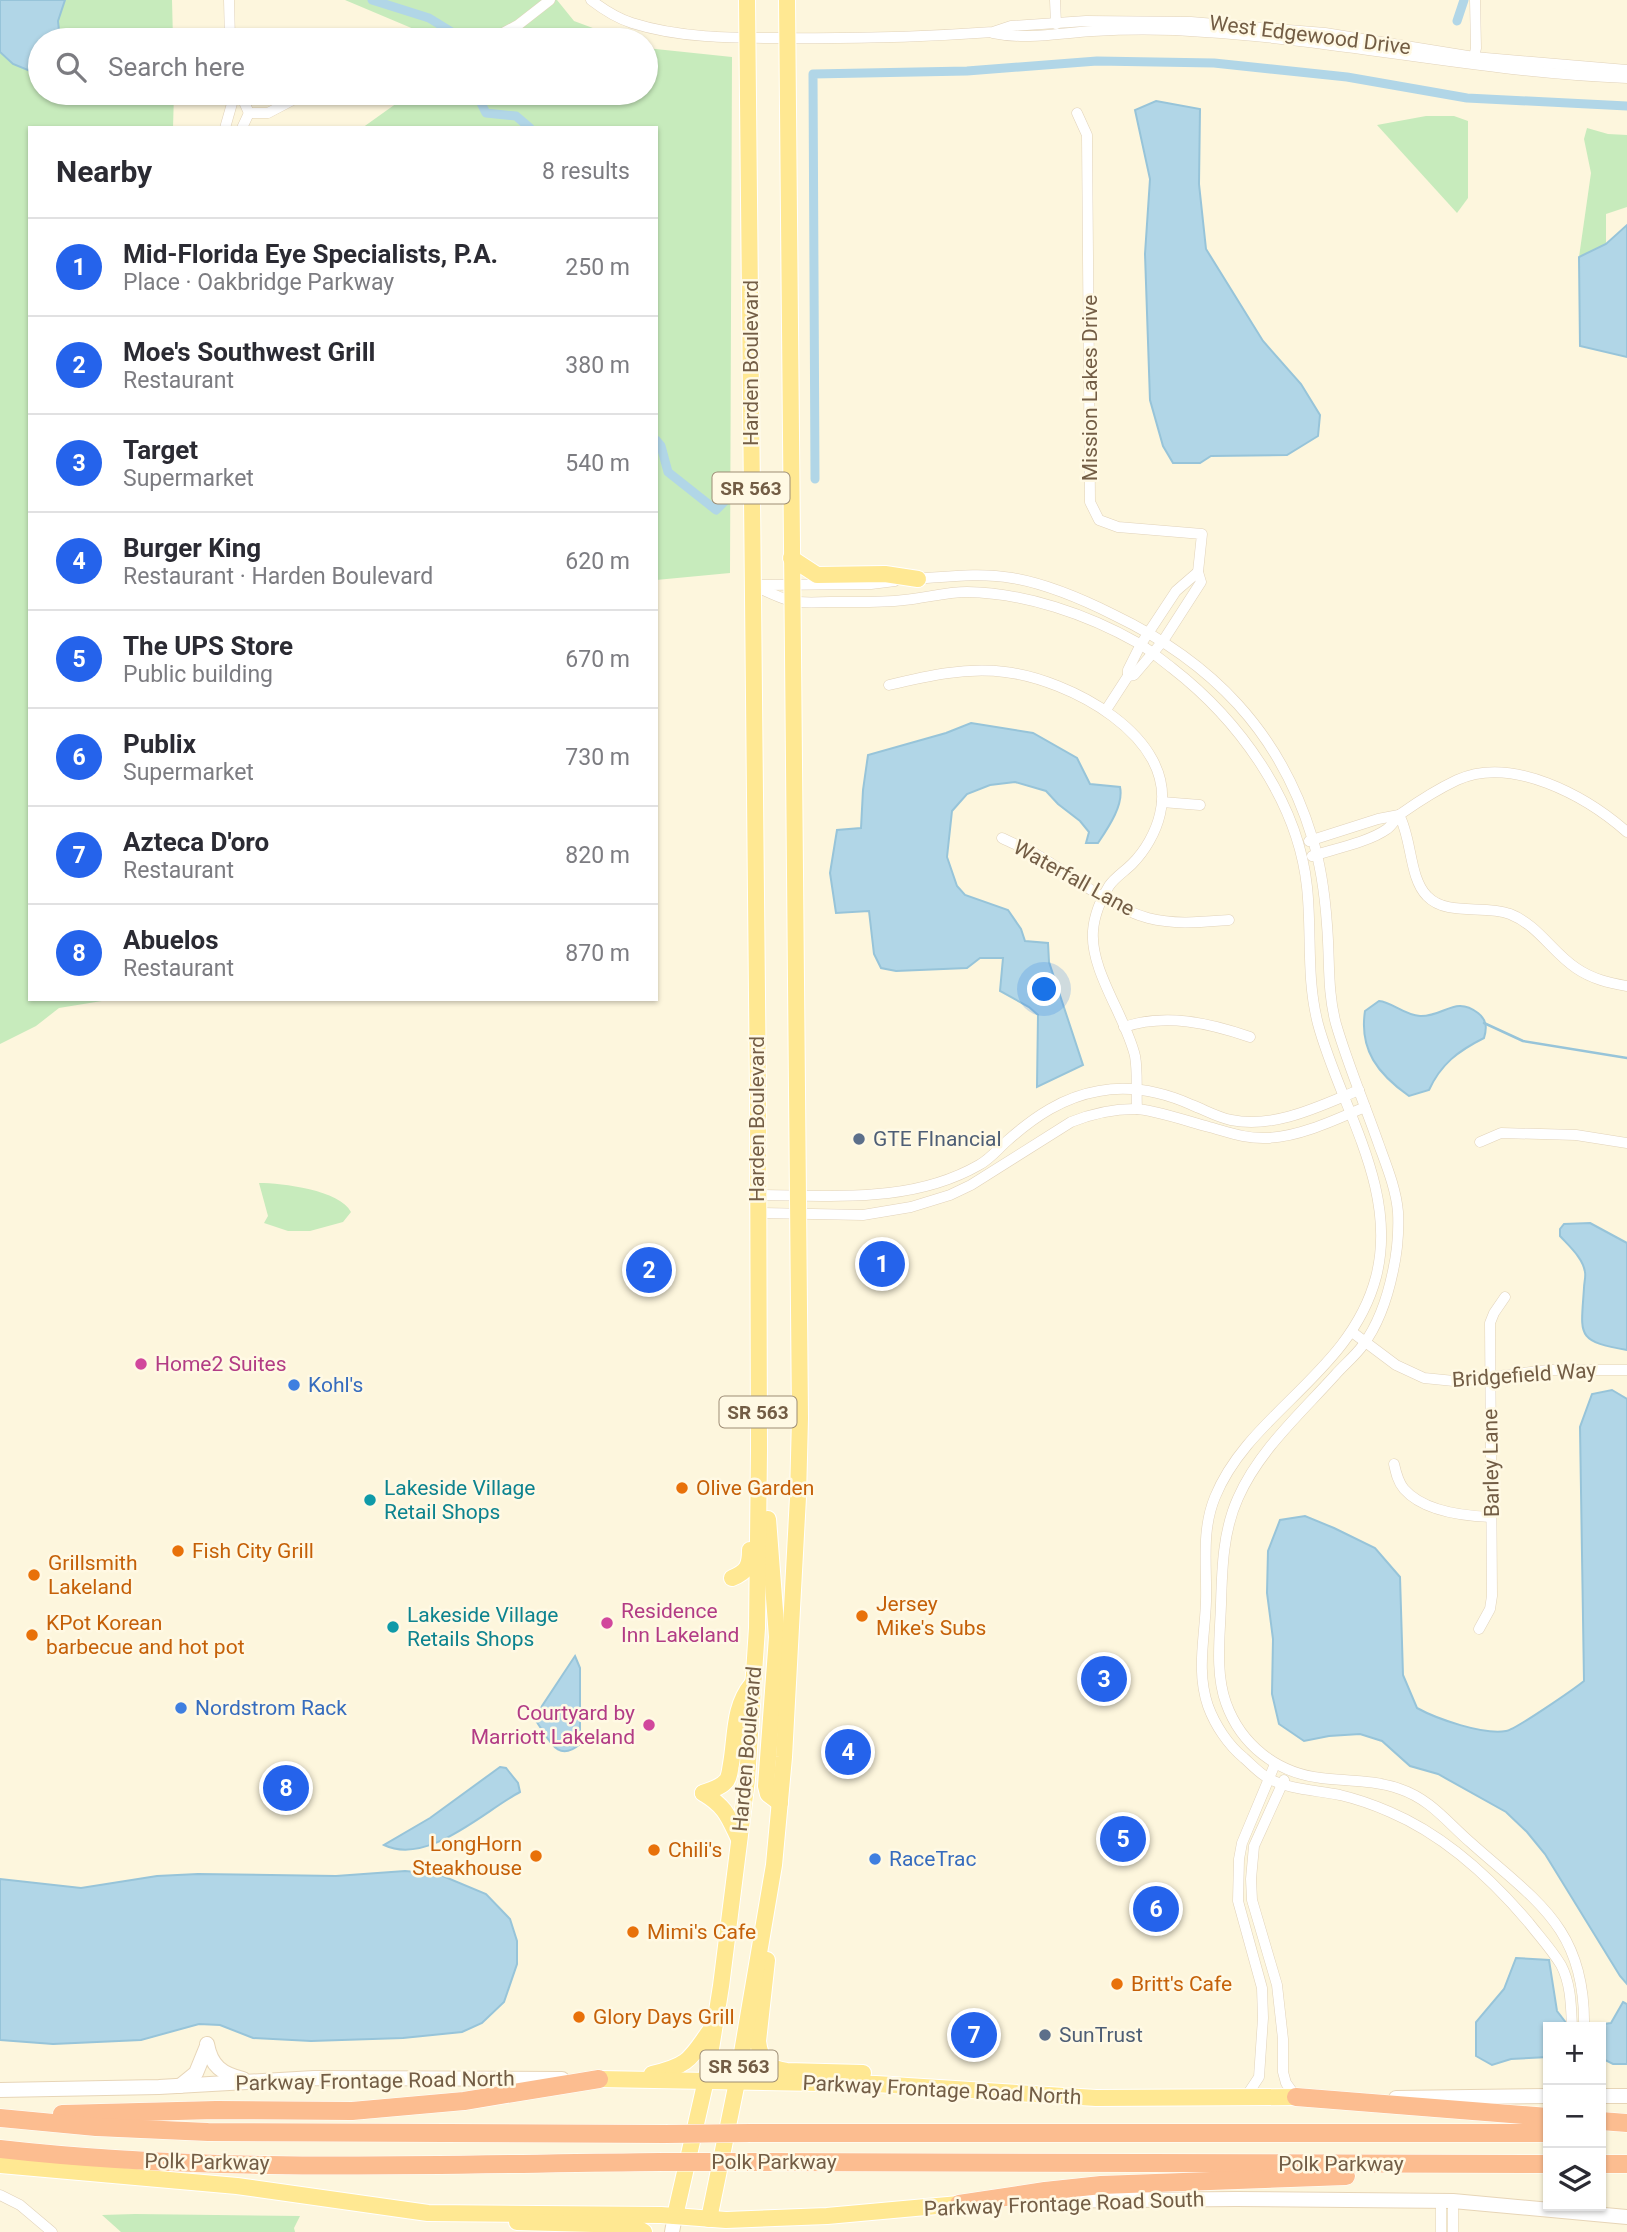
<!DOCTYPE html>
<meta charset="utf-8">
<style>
:root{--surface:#fff;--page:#f2f2f3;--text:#2b2b33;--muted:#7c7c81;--line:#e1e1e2;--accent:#2563eb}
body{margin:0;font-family:Roboto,sans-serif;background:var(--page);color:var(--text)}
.controls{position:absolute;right:21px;bottom:21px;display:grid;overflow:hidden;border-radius:0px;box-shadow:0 2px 5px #0004}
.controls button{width:63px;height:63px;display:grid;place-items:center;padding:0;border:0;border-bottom:2px solid var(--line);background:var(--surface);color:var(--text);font:35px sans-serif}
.you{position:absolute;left:1045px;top:990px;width:24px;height:24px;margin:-18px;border:5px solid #fff;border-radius:50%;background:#1a73e8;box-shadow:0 0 0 10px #1a73e833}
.badge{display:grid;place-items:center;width:46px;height:46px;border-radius:50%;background:var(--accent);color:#fff;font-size:23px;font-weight:700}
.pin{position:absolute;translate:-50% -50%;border:4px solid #fff;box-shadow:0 2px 7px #0006}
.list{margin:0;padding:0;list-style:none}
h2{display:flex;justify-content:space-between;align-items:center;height:91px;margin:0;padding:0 28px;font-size:30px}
h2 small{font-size:23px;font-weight:400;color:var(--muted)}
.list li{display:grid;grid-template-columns:46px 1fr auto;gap:21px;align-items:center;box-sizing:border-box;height:98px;padding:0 28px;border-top:2px solid var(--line)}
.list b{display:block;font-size:26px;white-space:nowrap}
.list p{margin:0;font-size:23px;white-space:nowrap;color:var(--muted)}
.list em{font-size:23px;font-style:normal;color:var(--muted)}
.icon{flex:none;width:38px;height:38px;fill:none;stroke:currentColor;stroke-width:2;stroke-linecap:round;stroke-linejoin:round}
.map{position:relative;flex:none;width:1627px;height:2232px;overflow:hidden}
.search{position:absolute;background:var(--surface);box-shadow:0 2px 5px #0004;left:28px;top:28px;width:630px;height:77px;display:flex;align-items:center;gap:18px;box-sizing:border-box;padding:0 24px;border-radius:38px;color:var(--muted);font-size:26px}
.panel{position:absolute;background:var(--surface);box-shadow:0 2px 5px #0004;left:28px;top:126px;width:630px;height:875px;border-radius:0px}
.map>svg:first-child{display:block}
.green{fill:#c7ebbc}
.water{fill:#b1d6e7;stroke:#97c4d9;stroke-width:2}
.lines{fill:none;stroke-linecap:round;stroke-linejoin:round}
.stream{stroke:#97c4d9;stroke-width:2.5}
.canal{stroke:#b1d6e7;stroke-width:9}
.street-casing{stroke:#e1d2b9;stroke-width:11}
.secondary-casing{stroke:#e7d5b7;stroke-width:16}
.primary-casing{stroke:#fff;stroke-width:18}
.highway-casing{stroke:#fff;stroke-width:19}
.street{stroke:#fff;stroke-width:10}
.secondary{stroke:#fff;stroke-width:14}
.primary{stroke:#ffe892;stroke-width:16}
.highway{stroke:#fcbd90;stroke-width:18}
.highway-bridge-casing{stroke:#fff;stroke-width:19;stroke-linecap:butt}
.highway-bridge{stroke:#fcbd90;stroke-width:18}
.service-dot{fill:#5c6f8a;stroke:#fff9e4;stroke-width:2.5}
.hotel-dot{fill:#d1479c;stroke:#fff9e4;stroke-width:2.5}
.shop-dot{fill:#3f7fe0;stroke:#fff9e4;stroke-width:2.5}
.food-dot{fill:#e8710a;stroke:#fff9e4;stroke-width:2.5}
.culture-dot{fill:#0f9aa8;stroke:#fff9e4;stroke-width:2.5}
.labels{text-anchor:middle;stroke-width:5;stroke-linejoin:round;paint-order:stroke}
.shield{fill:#fff9e4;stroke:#9d8c75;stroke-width:2}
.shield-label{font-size:19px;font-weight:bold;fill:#735d45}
.street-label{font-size:21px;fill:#735d45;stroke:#fff9e4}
.service-label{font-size:21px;fill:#4e5e75;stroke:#fff9e4;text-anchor:start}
.hotel-label{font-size:21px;fill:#b23c85;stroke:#fff9e4;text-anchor:start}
.shop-label{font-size:21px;fill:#366cbe;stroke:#fff9e4;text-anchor:start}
.culture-label{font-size:21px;fill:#0d838f;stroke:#fff9e4;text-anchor:start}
.food-label{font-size:21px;fill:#c56008;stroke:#fff9e4;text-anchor:start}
</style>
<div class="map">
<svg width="1627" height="2232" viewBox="0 0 1627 2232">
<rect width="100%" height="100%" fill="#fdf6dd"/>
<g class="green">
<polygon points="0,0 172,0 173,40 40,40 40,93 174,93 173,128 30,128 30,999 114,999 59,1008 36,1026 0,1044"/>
<polygon points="345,0 557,0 574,21 625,40 429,40 428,35"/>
<polygon points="646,48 732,57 730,573 656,580 656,128 362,128 411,93 646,93"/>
<polygon points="1426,116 1454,116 1468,121 1468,198 1457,213 1377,125"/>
<polygon points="1587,128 1608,134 1627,135 1627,207 1606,214 1606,244 1579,257 1591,173 1584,139"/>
<path d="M259 1183C282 1183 340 1190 351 1212L343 1222 310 1231H288L264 1223 268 1216Z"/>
<polygon points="135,2214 300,2216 294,2228 295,2232 121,2232 102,2215"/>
</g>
<g class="water">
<polygon points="0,0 65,0 58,21 60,40 40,40 40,75 13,64 0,52"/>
<polygon points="1156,101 1200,109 1199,184 1206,249 1263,341 1301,384 1320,415 1318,436 1287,455 1211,456 1200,463 1173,463 1163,446 1150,400 1145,254 1150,179 1135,110"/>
<polygon points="1627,225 1627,357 1580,346 1579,257 1606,244"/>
<path d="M971 723 1033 733 1077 758 1090 784 1120 787C1124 805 1108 828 1098 843H1086L1089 832 1080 821 1058 804 1046 791 1015 782 990 785 967 794 952 811 947 857 957 886 965 895 1008 910 1021 929 1025 941 1048 943 1049 962 1083 1065 1037 1087 1038 1015 1029 1007 1000 991 1003 958H980L967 968 896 971 881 968 874 954 869 911 836 913 830 873 837 830 861 828 863 790 868 755 946 733Z"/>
<path d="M1379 1001C1392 1002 1404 1015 1420 1016 1444 1017 1455 995 1478 1013 1487 1020 1487 1028 1484 1038 1458 1051 1441 1064 1429 1090L1409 1096C1378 1074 1359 1050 1365 1011Z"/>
<path d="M1590 1223 1627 1243V1350C1575 1341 1581 1335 1584 1288 1584 1283 1586 1277 1585 1272 1583 1258 1569 1246 1560 1236V1229L1564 1224Z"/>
<path d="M1612 1390 1627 1399V1984L1620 1976 1545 1854 1527 1832 1506 1812 1438 1774 1410 1766 1382 1741 1360 1734 1329 1736 1304 1741 1279 1724 1272 1694 1273 1639 1267 1593 1268 1551 1280 1520 1305 1516 1334 1528 1375 1548 1400 1577 1403 1675 1417 1708C1437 1719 1483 1735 1506 1731 1515 1730 1574 1689 1584 1681L1580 1427 1592 1394Z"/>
<path d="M575 1656 580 1668V1744C557 1764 549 1739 536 1721L542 1706Z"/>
<path d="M500 1767 506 1768 518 1783 520 1792C484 1811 428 1866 384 1845L430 1818Z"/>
<polygon points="405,1871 438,1874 486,1894 510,1919 517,1941 517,1964 504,2002 482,2023 462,2032 403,2038 311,2041 253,2038 220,2025 199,2024 141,2040 53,2044 0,2040 0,1879 81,1888 157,1876 198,1874 336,1876"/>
<polygon points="1516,1958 1549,1960 1557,2011 1567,2024 1567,2027 1548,2027 1548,2057 1511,2059 1492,2065 1476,2056 1476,2022 1504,1989"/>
<polygon points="1623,2002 1627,2004 1627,2064 1613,2064 1601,2058 1601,2027 1589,2026 1611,2023"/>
</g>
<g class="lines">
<polyline class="stream" points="1484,1023 1523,1041 1627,1058"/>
<g class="canal">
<polyline points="372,0 429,18 460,37"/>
<polyline points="1457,21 1464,0"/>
<polyline points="476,93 486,113 516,116 530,128"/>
<polyline points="656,440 661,446 668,472 716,510 732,494"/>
<polyline points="815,479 813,74 967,71 1097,61 1214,63 1347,77 1467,98 1627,106"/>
</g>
<g class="street-casing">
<g id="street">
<polyline points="229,0 230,40"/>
<path d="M591 0C604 10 616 18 632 23 679 38 731 38 780 38 851 39 922 37 993 32L1011 26 1086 21 1191 22 1325 33 1474 57 1627 70"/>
<polyline points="1055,0 1056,24"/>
<path d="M993 33C1026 40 1060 33 1093 31 1130 29 1168 29 1205 32 1346 41 1485 73 1627 78"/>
<polyline points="398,40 402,38 408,40"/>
<polyline points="490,40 518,25 550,0"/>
<polyline points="1473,62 1476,48 1475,0"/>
<polyline points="240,93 249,113"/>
<polyline points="1077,113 1087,135 1090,502 1099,520 1118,527 1202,534 1198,572 1201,582 1163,641 1134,675 1128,676"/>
<polyline points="225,128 235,93"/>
<polyline points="242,128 249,113 268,113 306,93"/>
<path d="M913 579C945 577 980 572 1012 578 1048 584 1082 599 1114 615 1212 662 1280 732 1312 837 1321 865 1325 896 1327 925 1330 959 1327 991 1336 1024 1348 1065 1365 1105 1379 1145 1387 1167 1396 1189 1398 1212 1399 1232 1397 1253 1393 1271 1388 1295 1378 1325 1363 1345 1356 1355 1345 1364 1336 1374 1302 1412 1259 1450 1238 1498 1223 1531 1222 1568 1221 1604 1220 1636 1215 1673 1226 1703 1241 1745 1277 1773 1321 1778 1347 1781 1375 1780 1400 1789 1430 1799 1447 1822 1470 1842 1536 1901 1586 1928 1584 2027"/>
<polyline points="752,585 871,584 895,581"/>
<path d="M759 588C768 592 778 597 788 600 801 604 817 602 830 602 855 602 879 603 904 600 925 598 946 592 967 592 1025 593 1087 614 1138 643 1150 650 1160 659 1172 668 1239 720 1298 801 1307 887 1312 933 1306 978 1318 1024 1340 1106 1399 1189 1376 1277 1351 1373 1249 1413 1215 1497 1201 1531 1207 1566 1206 1601 1205 1637 1196 1671 1208 1706 1215 1725 1228 1745 1244 1758 1251 1764 1259 1773 1268 1778 1289 1790 1316 1790 1340 1795 1357 1799 1374 1805 1390 1812 1444 1835 1491 1878 1529 1923 1540 1937 1552 1950 1561 1965 1571 1984 1571 2006 1572 2027"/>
<path d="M889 685C927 676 965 667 1005 672 1067 679 1179 736 1160 814 1156 832 1145 851 1132 864 1125 871 1114 878 1109 886 1101 898 1094 916 1093 931 1090 971 1126 1017 1135 1056 1138 1072 1136 1092 1137 1109"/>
<polyline points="1106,710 1128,676 1128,670 1141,644 1176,591 1198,572"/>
<polyline points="1162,802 1200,805"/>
<path d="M1399 815C1412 838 1409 878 1427 896 1447 917 1484 904 1510 914 1538 925 1552 952 1576 968 1592 979 1609 983 1627 986"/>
<path d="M1002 838C1012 843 1022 847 1032 852 1071 873 1105 906 1148 918 1175 925 1202 922 1229 920"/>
<polyline points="1309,841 1378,819 1399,815"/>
<path d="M1312 856C1334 849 1369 842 1387 829 1393 825 1396 817 1402 813 1419 801 1438 789 1457 780 1512 755 1586 796 1627 832"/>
<path d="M1124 1027C1166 1013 1209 1023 1250 1037"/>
<polyline points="1480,1142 1501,1133 1576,1135 1627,1143"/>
<path d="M757 1195C832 1195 911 1204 979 1165 990 1159 998 1149 1007 1141 1034 1117 1063 1097 1099 1091 1131 1085 1163 1092 1192 1105 1205 1110 1217 1117 1231 1120 1275 1129 1320 1106 1359 1090"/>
<path d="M757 1213 863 1215 911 1207 950 1195 971 1185 1071 1122C1091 1114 1114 1109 1135 1109 1152 1109 1190 1122 1209 1127 1228 1132 1246 1139 1267 1138 1299 1137 1335 1120 1365 1107"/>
<polyline points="1352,1332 1396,1365 1424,1378 1454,1381 1549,1370 1627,1370"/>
<path d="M1394 1464C1396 1473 1398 1482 1404 1489 1424 1512 1464 1516 1491 1517"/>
<polyline points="1479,1629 1490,1609 1492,1596 1490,1323 1494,1313 1505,1297"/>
<polyline points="1284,1780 1254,1846 1251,1879 1252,1900 1277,1985 1283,2039 1283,2072 1286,2083 1296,2097"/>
<polyline points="1245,2098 1259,2077 1263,2018 1262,1988 1238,1901 1239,1859 1242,1843 1275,1764"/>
<polyline points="0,2195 20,2205 52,2232"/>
<polyline points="1441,2201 1441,2232"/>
<polyline points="1453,2232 1453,2201"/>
</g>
</g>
<g class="secondary-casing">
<g id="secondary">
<path d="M207 2044C211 2066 222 2074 243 2079"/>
<polyline points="180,2086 196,2073 207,2046"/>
<polyline points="0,2090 159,2087 314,2078 562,2079"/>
<polyline points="1601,2096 1627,2096"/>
<polyline points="1396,2098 1548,2096"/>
<polyline points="1024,2201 1236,2199 1453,2201 1627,2217"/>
<polyline points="672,2232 675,2216"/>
</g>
</g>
<g class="primary-casing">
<g id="primary">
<polyline points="791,558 817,575 885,574 918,579"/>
<polyline points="768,1519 777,1637 766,1786 768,1794 780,1803"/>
<path d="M732 1578C747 1572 750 1566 750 1550"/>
<path d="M703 1793C711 1790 722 1787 727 1780 730 1775 730 1769 731 1764 736 1736 733 1707 752 1684"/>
<path d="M703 1793C726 1807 728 1816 739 1839"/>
<path d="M767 1960 758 2041C760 2060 768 2069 787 2071L863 2073"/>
<path d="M652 2074C691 2065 690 2058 712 2028"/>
<polyline points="599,2079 876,2084 1096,2098 1296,2097"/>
<polyline points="0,2165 237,2186 428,2213 661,2215 726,2220 827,2216 959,2204"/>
<polyline points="675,2216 706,2080 721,1986 747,1779 757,1628 759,1451 758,1094 747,0"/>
<polyline points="709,2219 737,2082 774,1865 784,1757 798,1497 800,1418 787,0"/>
<polyline points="517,2222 632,2225 644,2232"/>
</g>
</g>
<g class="highway-casing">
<g id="highway">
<polyline points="1296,2097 1548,2117"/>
<polyline points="62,2114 216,2110 352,2111 464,2101 599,2079"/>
<polyline points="0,2118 96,2127 208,2132 666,2134"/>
<polyline points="1601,2121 1627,2123"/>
<polyline points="750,2133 1548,2133"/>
<path d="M0 2149C219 2174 441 2164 660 2162"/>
<polyline points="745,2162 1548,2164"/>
<polyline points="1601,2164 1627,2164"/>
<polyline points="959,2204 1045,2191 1101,2185 1346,2176"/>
</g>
</g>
<use href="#street" class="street"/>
<use href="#secondary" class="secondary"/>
<use href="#primary" class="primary"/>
<use href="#highway" class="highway"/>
<g class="highway-bridge-casing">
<g id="highway-bridge">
<polyline points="666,2134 750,2133"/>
<polyline points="660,2162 745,2162"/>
</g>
</g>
<use href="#highway-bridge" class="highway-bridge"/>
</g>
<g class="service-dot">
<circle cx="859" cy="1139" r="7"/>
<circle cx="1045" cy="2035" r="7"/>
</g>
<g class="hotel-dot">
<circle cx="141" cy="1364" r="7"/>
<circle cx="607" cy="1623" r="7"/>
<circle cx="649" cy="1725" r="7"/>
</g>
<g class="shop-dot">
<circle cx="294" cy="1385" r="7"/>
<circle cx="181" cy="1708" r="7"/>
<circle cx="875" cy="1859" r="7"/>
</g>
<g class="food-dot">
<circle cx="682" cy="1488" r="7"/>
<circle cx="178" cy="1551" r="7"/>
<circle cx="34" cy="1575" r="7"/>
<circle cx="862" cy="1616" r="7"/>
<circle cx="32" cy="1635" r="7"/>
<circle cx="654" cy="1850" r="7"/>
<circle cx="536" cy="1856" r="7"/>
<circle cx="633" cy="1932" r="7"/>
<circle cx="1117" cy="1984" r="7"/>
<circle cx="579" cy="2017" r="7"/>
</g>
<g class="culture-dot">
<circle cx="370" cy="1500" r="7"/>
<circle cx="393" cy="1627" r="7"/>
</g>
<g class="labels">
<g class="shield">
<rect x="712.5" y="472.5" width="77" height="31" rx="5"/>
<rect x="719.5" y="1396.5" width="77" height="31" rx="5"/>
<rect x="700.5" y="2050.5" width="77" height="31" rx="5"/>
</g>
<g class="shield-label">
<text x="751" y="495">SR 563</text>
<text x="758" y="1419">SR 563</text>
<text x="739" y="2073">SR 563</text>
</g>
<g class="street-label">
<text transform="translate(1310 35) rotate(7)" y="7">West Edgewood Drive</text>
<text transform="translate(751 363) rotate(-90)" y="7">Harden Boulevard</text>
<text transform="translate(1090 388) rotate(-90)" y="7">Mission Lakes Drive</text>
<text transform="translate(1074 878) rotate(29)" y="7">Waterfall Lane</text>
<text transform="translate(757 1119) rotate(-90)" y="7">Harden Boulevard</text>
<text transform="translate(1524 1375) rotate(-4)" y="7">Bridgefield Way</text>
<text transform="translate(1491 1463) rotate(-91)" y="7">Barley Lane</text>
<text transform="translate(747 1749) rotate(-85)" y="7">Harden Boulevard</text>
<text transform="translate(375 2081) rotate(-1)" y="7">Parkway Frontage Road North</text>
<text transform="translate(942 2090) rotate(3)" y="7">Parkway Frontage Road North</text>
<text transform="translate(207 2162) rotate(1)" y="7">Polk Parkway</text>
<text x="774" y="2169">Polk Parkway</text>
<text x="1341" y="2171">Polk Parkway</text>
<text transform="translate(1064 2204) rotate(-2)" y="7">Parkway Frontage Road South</text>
</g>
<g class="service-label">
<text x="873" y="1146">GTE FInancial</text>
<text x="1059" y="2042">SunTrust</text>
</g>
<g class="hotel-label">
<text x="155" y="1371">Home2 Suites</text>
<text x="621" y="1618">Residence<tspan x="621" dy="24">Inn Lakeland</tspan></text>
<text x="635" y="1720" text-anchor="end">Courtyard by<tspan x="635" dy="24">Marriott Lakeland</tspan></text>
</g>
<g class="shop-label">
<text x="308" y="1392">Kohl's</text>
<text x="195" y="1715">Nordstrom Rack</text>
<text x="889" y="1866">RaceTrac</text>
</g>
<g class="culture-label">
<text x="384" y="1495">Lakeside Village<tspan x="384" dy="24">Retail Shops</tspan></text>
<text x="407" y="1622">Lakeside Village<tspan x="407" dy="24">Retails Shops</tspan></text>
</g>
<g class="food-label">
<text x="696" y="1495">Olive Garden</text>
<text x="192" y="1558">Fish City Grill</text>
<text x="48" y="1570">Grillsmith<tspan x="48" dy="24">Lakeland</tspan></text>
<text x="876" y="1611">Jersey<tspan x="876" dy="24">Mike's Subs</tspan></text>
<text x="46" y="1630">KPot Korean<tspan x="46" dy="24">barbecue and hot pot</tspan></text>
<text x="522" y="1851" text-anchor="end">LongHorn<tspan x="522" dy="24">Steakhouse</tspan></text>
<text x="668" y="1857">Chili's</text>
<text x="647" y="1939">Mimi's Cafe</text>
<text x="1131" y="1991">Britt's Cafe</text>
<text x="593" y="2024">Glory Days Grill</text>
</g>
</g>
</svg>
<div class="controls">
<button>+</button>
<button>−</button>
<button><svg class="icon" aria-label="layers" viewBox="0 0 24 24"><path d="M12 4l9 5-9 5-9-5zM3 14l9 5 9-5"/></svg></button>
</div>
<div class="you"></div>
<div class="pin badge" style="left:882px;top:1264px">1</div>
<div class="pin badge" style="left:649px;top:1270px">2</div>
<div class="pin badge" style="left:1104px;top:1679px">3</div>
<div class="pin badge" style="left:848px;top:1752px">4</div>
<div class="pin badge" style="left:1123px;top:1839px">5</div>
<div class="pin badge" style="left:1156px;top:1909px">6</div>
<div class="pin badge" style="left:974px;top:2035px">7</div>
<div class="pin badge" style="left:286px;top:1788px">8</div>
<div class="search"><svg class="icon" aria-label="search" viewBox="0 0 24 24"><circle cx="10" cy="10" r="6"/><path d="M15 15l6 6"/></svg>Search here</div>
<section class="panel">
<h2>Nearby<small>8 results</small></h2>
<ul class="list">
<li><span class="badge">1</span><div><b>Mid-Florida Eye Specialists, P.A.</b><p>Place · Oakbridge Parkway</p></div><em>250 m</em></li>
<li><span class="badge">2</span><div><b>Moe's Southwest Grill</b><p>Restaurant</p></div><em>380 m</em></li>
<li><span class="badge">3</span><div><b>Target</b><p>Supermarket</p></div><em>540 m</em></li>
<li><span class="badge">4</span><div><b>Burger King</b><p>Restaurant · Harden Boulevard</p></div><em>620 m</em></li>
<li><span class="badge">5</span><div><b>The UPS Store</b><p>Public building</p></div><em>670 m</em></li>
<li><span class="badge">6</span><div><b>Publix</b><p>Supermarket</p></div><em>730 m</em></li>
<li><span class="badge">7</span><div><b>Azteca D'oro</b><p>Restaurant</p></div><em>820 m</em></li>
<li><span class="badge">8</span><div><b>Abuelos</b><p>Restaurant</p></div><em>870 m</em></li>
</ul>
</section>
</div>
